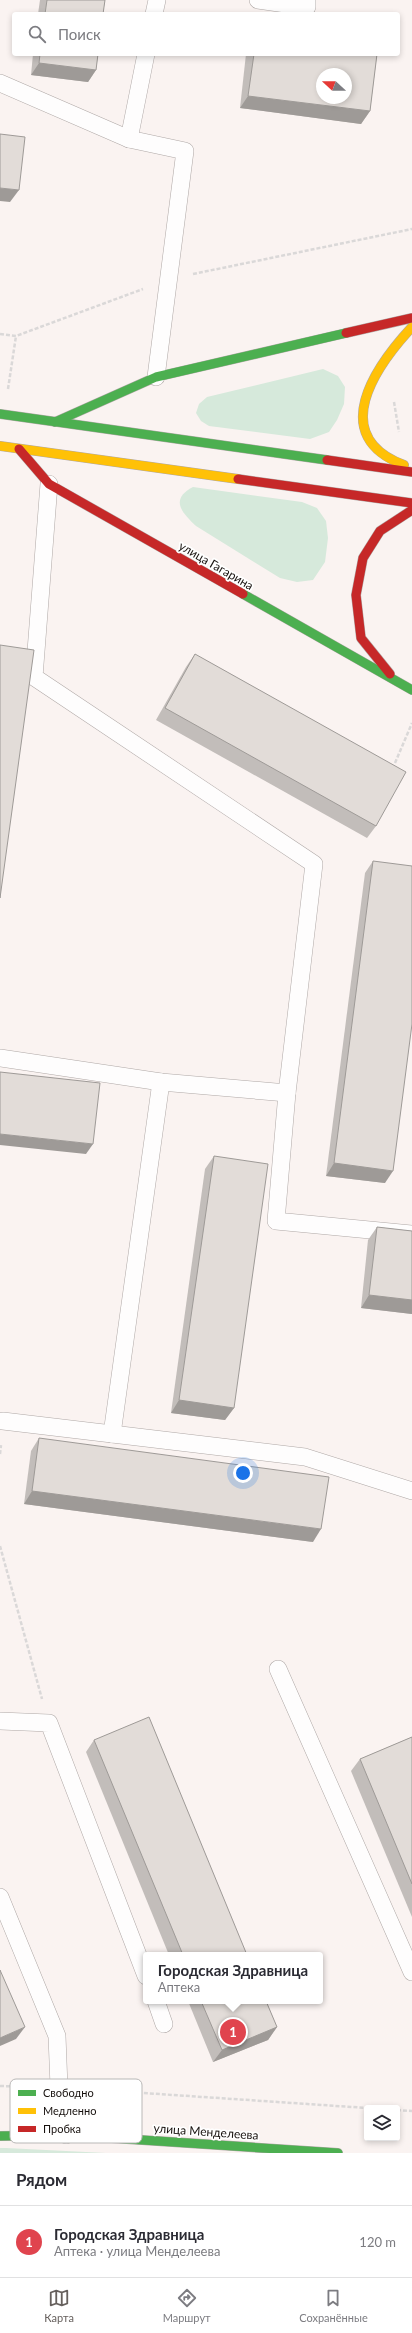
<!DOCTYPE html>
<html lang="ru">
<meta charset="utf-8">
<style>
:root{--surface:#fff;--page:#f2f2f3;--text:#2b2b33;--muted:#7c7c81;--line:#e1e1e2;--accent:#66605d}
body{margin:0;font-family:Lato,sans-serif;background:var(--page);color:var(--text)}
.controls{position:absolute;right:12px;bottom:12px;display:grid;overflow:hidden;border-radius:4px;box-shadow:0 2px 6px #0003}
.controls button{width:36px;height:36px;display:grid;place-items:center;padding:0;border:0;border-bottom:1px solid var(--line);background:var(--surface);color:var(--text);font:20px sans-serif}
.compass{position:absolute;left:316px;top:68px;width:36px;height:36px;border-radius:50%;background:var(--surface);box-shadow:0 2px 6px #0003;rotate:291deg}
.you{position:absolute;left:243px;top:1473px;width:14px;height:14px;margin:-10px;border:3px solid #fff;border-radius:50%;background:#1a73e8;box-shadow:0 0 0 6px #1a73e833}
.badge{display:grid;place-items:center;width:26px;height:26px;border-radius:50%;background:var(--accent);color:#fff;font-size:13px;font-weight:700}
.pin{position:absolute;translate:-50% -50%;border:2px solid #fff;box-shadow:0 1px 4px #0006}
.popup{position:absolute;left:143px;top:1952px;width:180px;height:52px;box-sizing:border-box;display:grid;place-content:center;border-radius:4px;background:var(--surface);filter:drop-shadow(0 1px 3px #0005);font-size:13px;white-space:nowrap;color:var(--muted)}
.popup b{font-size:15px;color:var(--text)}
.popup::after{content:'';position:absolute;left:50%;top:100%;margin-left:-8px;border:8px solid transparent;border-top-color:var(--surface)}
.list{margin:0;padding:0;list-style:none}
h2{display:flex;justify-content:space-between;align-items:center;height:52px;margin:0;padding:0 16px;font-size:17px}
h2 small{font-size:13px;font-weight:400;color:var(--muted)}
.list li{display:grid;grid-template-columns:26px 1fr auto;gap:12px;align-items:center;box-sizing:border-box;height:72px;padding:0 16px;border-top:1px solid var(--line)}
.list b{display:block;font-size:15px;white-space:nowrap}
.list p{margin:0;font-size:13px;white-space:nowrap;color:var(--muted)}
.list em{font-size:13px;font-style:normal;color:var(--muted)}
.icon{flex:none;width:22px;height:22px;fill:none;stroke:currentColor;stroke-width:2;stroke-linecap:round;stroke-linejoin:round}
.map{position:relative;flex:none;width:412px;height:2153px;overflow:hidden}
.search{position:absolute;background:var(--surface);box-shadow:0 2px 6px #0003;left:12px;right:12px;top:12px;height:44px;display:flex;align-items:center;gap:10px;box-sizing:border-box;padding:0 14px;border-radius:4px;color:var(--muted);font-size:15px}
.sheet{height:124px;background:var(--surface)}
nav{display:flex;justify-content:space-around;align-items:center;box-sizing:border-box;height:56px;border-top:1px solid var(--line);background:var(--surface);font-size:11px;color:var(--muted)}
nav a{display:grid;justify-items:center;gap:2px}
nav .on{color:var(--accent)}
.map>svg:first-child{display:block}
.green{fill:#d6e9db}
.lines{fill:none;stroke-linecap:round;stroke-linejoin:round}
.lane-casing{stroke:#afa8a6;stroke-width:18}
.fast-casing{stroke:#afa8a6;stroke-width:10}
.slow-casing{stroke:#afa8a6;stroke-width:10}
.jam-casing{stroke:#afa8a6;stroke-width:10}
.path{stroke:#dad8d8;stroke-width:2.5;stroke-dasharray:4 2;stroke-linecap:butt}
.lane{stroke:#fefdfd;stroke-width:17}
.fast{stroke:#4caf50;stroke-width:9}
.slow{stroke:#ffc107;stroke-width:9}
.jam{stroke:#c62828;stroke-width:9}
.wall{fill:#c2bdba}
.shaded-wall{fill:#9e9a97}
.building{fill:#e2dcd8;stroke:#9e9a97;fill-rule:evenodd}
.labels{text-anchor:middle;stroke-width:3.5;stroke-linejoin:round;paint-order:stroke}
.street-label{font-size:12px;fill:#17110e;stroke:#fff}
.key{fill:#fff;stroke:#b9b8b7;stroke-width:1}
.key-label{font-size:11px;fill:#17110e}
</style>
<div class="map">
<svg width="412" height="2153" viewBox="0 0 412 2153">
<rect width="100%" height="100%" fill="#faf3f1"/>
<g class="green">
<polygon points="323,369 338,376 345,387 344,404 337,420 329,432 310,439 209,426 201,421 196,413 199,404 207,397"/>
<path d="M193 487 302 502 317 508 326 521 328 538 325 562 313 580 297 582 280 578 196 526C181 512 170 499 193 487Z"/>
<polygon points="0,2148 6,2148 106,2153 0,2153"/>
</g>
<g class="lines">
<g class="lane-casing">
<g id="lane">
<polyline points="258,0 307,7 307,0"/>
<polyline points="154,14 157,0"/>
<polyline points="146,54 129,139 185,151 156,377"/>
<polyline points="0,83 129,139"/>
<polyline points="49,484 34,677 314,864 287,1093 276,1221 412,1234"/>
<polyline points="0,1058 161,1082 287,1093"/>
<polyline points="3,1421 305,1457 412,1491"/>
<polyline points="112,1434 161,1082"/>
<polyline points="278,1669 412,1972"/>
<polyline points="0,1721 49,1723 146,1976"/>
<polyline points="0,1897 57,2036 59,2087 66,2135"/>
<polyline points="156,2001 164,2024"/>
</g>
</g>
<g class="fast-casing">
<g id="fast">
<polyline points="0,414 327,460"/>
<polyline points="55,422 156,377 346,333"/>
<polyline points="243,594 412,690"/>
<polyline points="0,2136 66,2135 338,2153"/>
</g>
</g>
<g class="slow-casing">
<g id="slow">
<polyline points="0,446 238,479"/>
<path d="M404 465C327 436 375 367 412 327"/>
</g>
</g>
<g class="jam-casing">
<g id="jam">
<polyline points="346,333 412,318"/>
<polyline points="19,449 49,484 243,594"/>
<polyline points="327,460 412,472"/>
<polyline points="238,479 412,503"/>
<polyline points="390,674 361,638 356,595 363,558 380,531 412,510"/>
</g>
</g>
<g class="path">
<polyline points="193,274 412,229"/>
<polyline points="0,334 16,336 143,289"/>
<polyline points="8,389 16,336"/>
<polyline points="394,402 399,432"/>
<polyline points="395,763 412,723"/>
<polyline points="0,1454 1,1445"/>
<polyline points="0,1546 42,1699"/>
<polyline points="0,2086 35,2087"/>
<polyline points="84,2089 367,2108"/>
<polyline points="397,2110 412,2111"/>
</g>
<use href="#lane" class="lane"/>
<use href="#fast" class="fast"/>
<use href="#slow" class="slow"/>
<use href="#jam" class="jam"/>
</g>
<g class="wall">
<polygon points="40,0 105,0 103,14 38,14"/>
<polygon points="33,54 98,54 96,70 88,82 31,75"/>
<polygon points="246,54 377,54 370,111 361,124 240,108"/>
<polygon points="195,654 376,826 367,838 156,720 186,667"/>
<polygon points="373,861 385,1183 326,1176 365,873"/>
<polygon points="214,1156 234,1408 225,1420 171,1413 205,1169"/>
<polygon points="377,1227 412,1231 412,1314 361,1308 368,1240"/>
<polygon points="39,1438 313,1542 24,1504 31,1451"/>
<polygon points="412,1737 412,1917 351,1771 360,1759"/>
<polygon points="94,1740 247,1955 169,1955 86,1752"/>
<polygon points="188,2001 266,2001 277,2027 268,2040 213,2062"/>
</g>
<g class="shaded-wall">
<polygon points="39,63 96,70 88,82 31,75"/>
<polygon points="248,96 370,111 361,124 240,108"/>
<polygon points="0,188 19,190 10,202 0,201"/>
<polygon points="0,1134 93,1144 86,1154 0,1145"/>
<polygon points="334,1163 393,1171 385,1183 326,1176"/>
<polygon points="369,1295 412,1300 412,1314 361,1308"/>
<polygon points="179,1400 234,1408 225,1420 171,1413"/>
<polygon points="32,1491 321,1529 313,1542 24,1504"/>
<polygon points="25,2027 16,2039 0,2046 0,2038"/>
<polygon points="277,2027 268,2040 213,2062 222,2050"/>
</g>
<g class="building">
<polygon points="47,0 105,0 103,14 45,14"/>
<polygon points="40,54 98,54 96,70 39,63"/>
<path d="M254 54H377L370 111 248 96ZM322 74H346V98H322Z"/>
<polygon points="0,134 25,137 19,190 0,188"/>
<polygon points="0,645 34,650 0,898"/>
<polygon points="195,654 406,772 376,826 165,708"/>
<polygon points="373,861 412,866 412,1024 393,1171 334,1163"/>
<polygon points="0,1072 100,1083 93,1144 0,1134"/>
<polygon points="214,1156 268,1164 234,1408 179,1400"/>
<polygon points="377,1227 412,1231 412,1300 369,1295"/>
<polygon points="39,1438 329,1477 321,1529 32,1491"/>
<polygon points="149,1717 247,1955 183,1955 94,1740"/>
<polygon points="412,1737 412,1884 360,1759"/>
<polygon points="0,1970 25,2027 0,2038"/>
<polygon points="201,2001 266,2001 277,2027 222,2050"/>
</g>
<g class="labels">
<g class="street-label">
<text transform="translate(216 566) rotate(30)" y="4">улица Гагарина</text>
<text transform="translate(206 2132) rotate(4)" y="4">улица Менделеева</text>
</g>
</g>
<rect x="10" y="2079" width="132" height="64" rx="6" class="key"/>
<rect x="18" y="2090" width="18" height="6" fill="#4caf50"/>
<rect x="18" y="2108" width="18" height="6" fill="#ffc107"/>
<rect x="18" y="2126" width="18" height="6" fill="#c62828"/>
<g class="key-label">
<text x="43" y="2097">Свободно</text>
<text x="43" y="2115">Медленно</text>
<text x="43" y="2133">Пробка</text>
</g>
</svg>
<div class="controls">
<button><svg class="icon" aria-label="layers" viewBox="0 0 24 24"><path d="M12 4l9 5-9 5-9-5zM3 14l9 5 9-5"/></svg></button>
</div>
<svg class="compass" viewBox="-18 -18 36 36"><path d="M0-13l5 13h-10z" fill="#e53935"/><path d="M0 13l5-13h-10z" fill="#7c7c81"/></svg>
<div class="you"></div>
<div class="pin badge" style="left:233px;top:2032px;background:#e0444e">1</div>
<div class="popup"><b>Городская Здравница</b>Аптека</div>
<div class="search"><svg class="icon" aria-label="search" viewBox="0 0 24 24"><circle cx="10" cy="10" r="6"/><path d="M15 15l6 6"/></svg>Поиск</div>
</div>
<section class="sheet">
<h2>Рядом<small></small></h2>
<ul class="list">
<li><span class="badge" style="background:#e0444e">1</span><div><b>Городская Здравница</b><p>Аптека · улица Менделеева</p></div><em>120 m</em></li>
</ul>
</section>
<nav>
<a class="on"><svg class="icon" aria-label="map" viewBox="0 0 24 24"><path d="M3 6l6-2 6 2 6-2v14l-6 2-6-2-6 2zM9 4v14M15 6v14"/></svg>Карта</a>
<a><svg class="icon" aria-label="directions" viewBox="0 0 24 24"><path d="M12 3l9 9-9 9-9-9zM9 14v-3h6M13 9l2 2-2 2"/></svg>Маршрут</a>
<a><svg class="icon" aria-label="saved" viewBox="0 0 24 24"><path d="M7 4h10v16l-5-4-5 4z"/></svg>Сохранённые</a>
</nav>
